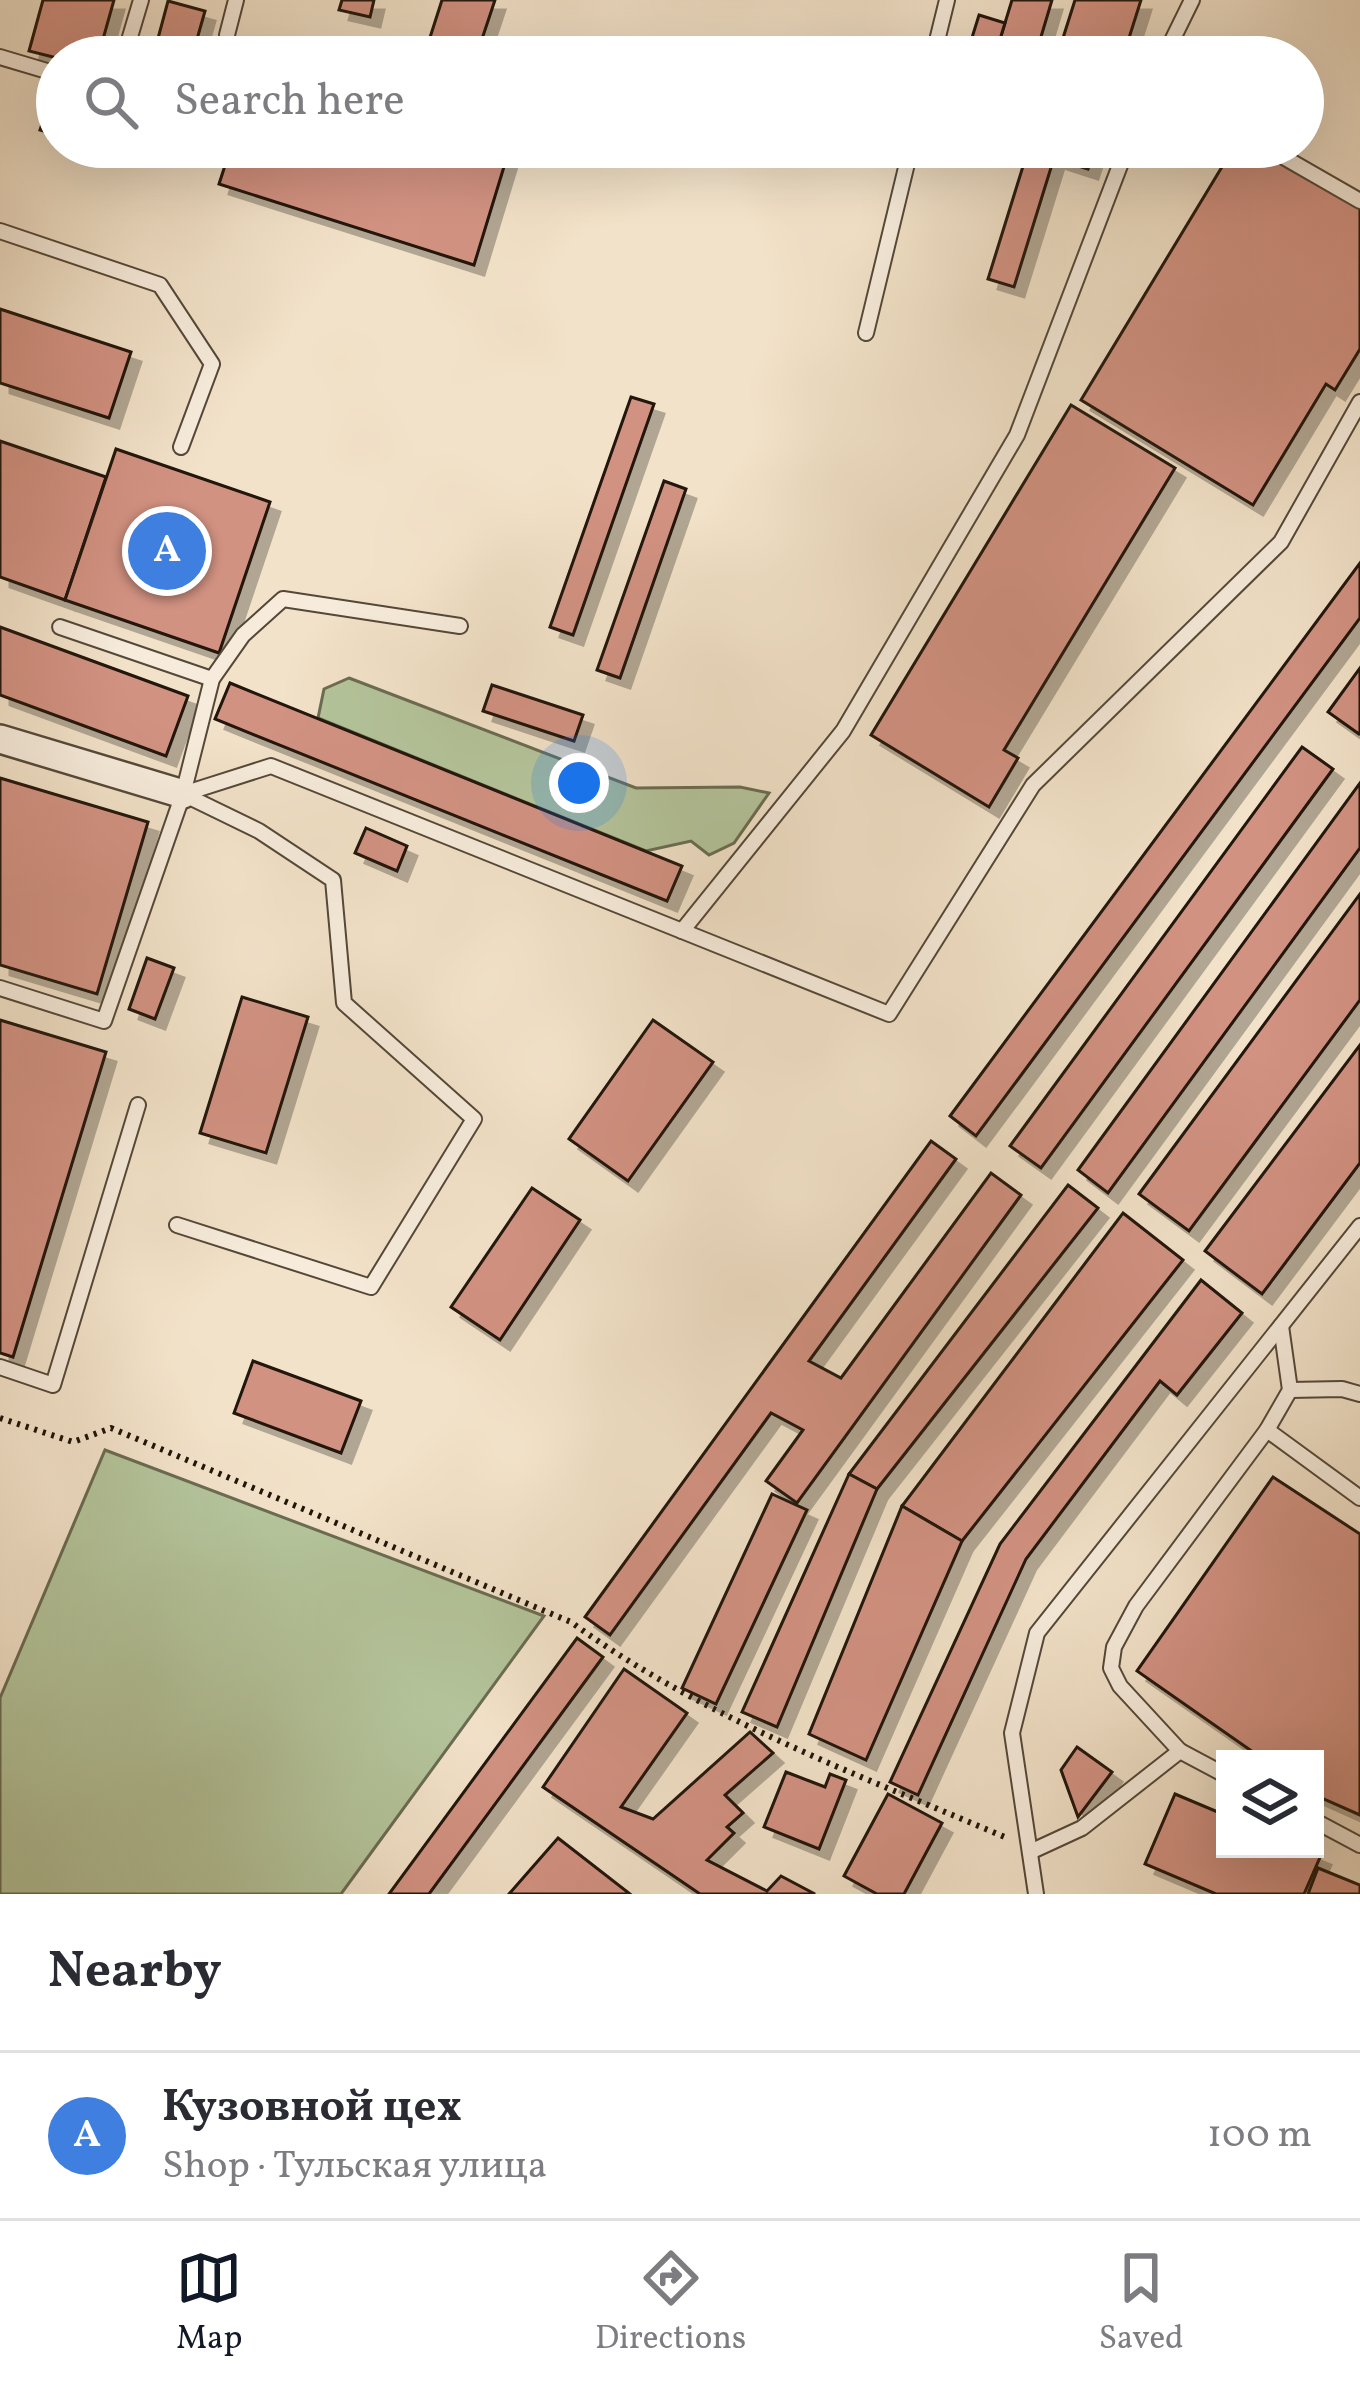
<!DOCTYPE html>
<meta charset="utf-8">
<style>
:root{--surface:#fff;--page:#f7f7f7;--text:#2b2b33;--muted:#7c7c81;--line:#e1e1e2;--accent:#111827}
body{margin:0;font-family:Vollkorn,serif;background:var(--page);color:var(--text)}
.controls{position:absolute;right:36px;bottom:36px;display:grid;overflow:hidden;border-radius:0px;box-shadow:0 12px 48px #0002}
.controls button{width:108px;height:108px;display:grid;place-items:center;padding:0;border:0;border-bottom:3px solid var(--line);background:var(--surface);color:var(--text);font:60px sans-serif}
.you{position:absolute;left:579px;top:783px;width:42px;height:42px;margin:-30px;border:9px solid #fff;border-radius:50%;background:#1a73e8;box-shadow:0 0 0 18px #1a73e833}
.badge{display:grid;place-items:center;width:78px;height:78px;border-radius:50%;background:var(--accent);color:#fff;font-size:39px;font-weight:700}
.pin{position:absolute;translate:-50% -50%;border:6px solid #fff;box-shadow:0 3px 12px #0006}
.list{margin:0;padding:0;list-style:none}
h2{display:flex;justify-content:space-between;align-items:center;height:156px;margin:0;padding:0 48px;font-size:51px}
h2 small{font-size:39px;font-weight:400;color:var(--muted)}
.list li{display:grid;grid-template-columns:78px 1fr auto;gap:36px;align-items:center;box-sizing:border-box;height:168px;padding:0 48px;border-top:3px solid var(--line)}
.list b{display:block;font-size:45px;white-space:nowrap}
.list p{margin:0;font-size:39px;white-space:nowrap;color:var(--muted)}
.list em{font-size:39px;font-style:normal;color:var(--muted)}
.icon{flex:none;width:66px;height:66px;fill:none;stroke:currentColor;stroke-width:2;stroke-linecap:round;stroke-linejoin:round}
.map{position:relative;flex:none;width:1360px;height:1894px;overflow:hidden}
.search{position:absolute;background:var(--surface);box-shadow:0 12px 48px #0002;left:36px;right:36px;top:36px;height:132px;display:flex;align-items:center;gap:30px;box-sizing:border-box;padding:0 42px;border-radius:66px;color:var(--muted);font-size:45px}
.sheet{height:324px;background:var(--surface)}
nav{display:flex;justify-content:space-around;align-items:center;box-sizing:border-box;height:168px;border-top:3px solid var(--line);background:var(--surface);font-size:33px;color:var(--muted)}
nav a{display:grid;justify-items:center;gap:6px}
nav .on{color:var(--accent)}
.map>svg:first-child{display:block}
.green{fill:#b4c49b;stroke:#6a6c52;stroke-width:3}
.building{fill:#d29282;stroke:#201409;stroke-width:3;filter:url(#shadow)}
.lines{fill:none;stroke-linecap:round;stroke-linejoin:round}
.service-casing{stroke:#544839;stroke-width:18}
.minor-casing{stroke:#544839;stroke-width:32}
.path{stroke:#201409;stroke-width:6;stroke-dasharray:3 6;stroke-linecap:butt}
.service{stroke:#f7ecdc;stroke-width:14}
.minor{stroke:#f7ecdc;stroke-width:27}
</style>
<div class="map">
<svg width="1360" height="1894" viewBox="0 0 1360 1894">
<defs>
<filter id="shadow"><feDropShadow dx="10" dy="10" stdDeviation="0" flood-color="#0004"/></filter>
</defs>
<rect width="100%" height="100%" fill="#f2e2c9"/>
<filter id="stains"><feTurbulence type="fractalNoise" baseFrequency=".00167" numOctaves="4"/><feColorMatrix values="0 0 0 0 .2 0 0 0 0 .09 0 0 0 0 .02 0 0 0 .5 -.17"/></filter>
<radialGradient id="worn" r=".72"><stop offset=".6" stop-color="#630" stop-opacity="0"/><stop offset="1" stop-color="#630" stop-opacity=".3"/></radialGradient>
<g class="green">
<polygon points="349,678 636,788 740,787 769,793 734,843 709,855 691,841 646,851 318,718 324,689"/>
<polygon points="105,1450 544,1616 341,1894 0,1894 0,1698"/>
</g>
<g class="building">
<polygon points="43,0 114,0 98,57 57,58 29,51"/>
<polygon points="342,0 374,0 370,17 339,10"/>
<polygon points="442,0 495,0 476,57 437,57 425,53"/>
<polygon points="1012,0 1052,0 1035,57 997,49"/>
<polygon points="1075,0 1141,0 1123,57 1057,57"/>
<polygon points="168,1 205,11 192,57 153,57"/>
<polygon points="979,15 1005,23 997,49 1022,57 966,57"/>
<polygon points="53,91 57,92 57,135 40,130"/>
<polygon points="231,147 510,147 474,265 219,184"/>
<polygon points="1029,147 1095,147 1088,169 1054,158 1014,287 988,279"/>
<polygon points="1234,147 1264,147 1360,205 1360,349 1335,390 1326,384 1253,505 1081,400"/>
<polygon points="0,309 131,352 109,418 0,383"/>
<polygon points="631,397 654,404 573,635 550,627"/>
<polygon points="1071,405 1175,468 1004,750 1018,758 989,807 871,735"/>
<polygon points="0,441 106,477 65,600 0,577"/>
<polygon points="116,449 270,502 219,653 65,600"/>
<polygon points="664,481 686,489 620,678 597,670"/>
<polygon points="1360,563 1360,618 976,1136 950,1116"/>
<polygon points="0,627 188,696 166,756 0,695"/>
<polygon points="1360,668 1360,733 1359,734 1328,712"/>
<polygon points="230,683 682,866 667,901 215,719"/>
<polygon points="492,685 583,715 574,741 483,711"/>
<polygon points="1302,747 1333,769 1041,1168 1010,1146"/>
<polygon points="0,778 148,822 97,994 0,965"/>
<polygon points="1360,783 1360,848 1108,1193 1078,1170"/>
<polygon points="366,828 407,846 397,871 355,853"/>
<polygon points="1360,894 1360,1000 1189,1231 1139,1194"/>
<polygon points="147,958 174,968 155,1019 129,1009"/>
<polygon points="242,997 308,1017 266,1153 200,1133"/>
<polygon points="0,1020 106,1052 13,1357 0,1353"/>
<polygon points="653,1020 713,1062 628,1181 569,1139"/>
<polygon points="1360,1045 1360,1163 1262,1294 1205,1251"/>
<polygon points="931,1141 956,1159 809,1361 841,1378 991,1173 1021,1195 797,1503 766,1481 803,1430 771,1413 610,1635 585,1617"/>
<polygon points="1068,1185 1098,1208 877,1489 849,1474"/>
<polygon points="532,1188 580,1220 500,1340 451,1307"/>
<polygon points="1123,1213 1183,1260 962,1541 902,1506"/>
<polygon points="1201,1280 1242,1313 1177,1395 1160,1381 1026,1559 918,1795 890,1782 1000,1544"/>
<polygon points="253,1361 361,1401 341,1453 234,1413"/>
<polygon points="849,1474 877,1489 777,1727 742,1712"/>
<polygon points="1273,1477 1360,1534 1360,1815 1315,1795 1315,1759 1263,1759 1137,1671"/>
<polygon points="772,1494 807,1510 716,1704 682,1688"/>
<polygon points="902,1506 962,1541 866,1760 809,1734"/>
<polygon points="577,1638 603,1657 429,1894 389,1894"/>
<polygon points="624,1669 687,1713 621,1807 653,1819 750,1732 773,1753 725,1795 743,1813 727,1827 734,1833 707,1860 767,1891 781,1876 815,1894 700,1894 543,1787"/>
<polygon points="1077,1747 1112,1772 1078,1817 1061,1770"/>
<polygon points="786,1772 825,1787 830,1774 846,1780 819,1849 764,1827"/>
<polygon points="888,1794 942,1823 904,1894 877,1894 844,1876"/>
<polygon points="1175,1794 1225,1815 1225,1849 1306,1849 1321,1855 1304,1894 1216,1894 1145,1864"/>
<polygon points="558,1838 630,1894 509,1894"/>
<polygon points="1318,1868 1360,1885 1360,1894 1308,1894"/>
</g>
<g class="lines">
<g class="service-casing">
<g id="service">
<polyline points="227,35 236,0"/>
<polyline points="0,57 57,74"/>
<polyline points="124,57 141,0"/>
<polyline points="933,57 947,0"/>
<polyline points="1164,57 1192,0"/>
<polyline points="1266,147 1360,201"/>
<polyline points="0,231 160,285 212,364 181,447"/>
<polyline points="866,333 911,147"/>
<polyline points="60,627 212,679"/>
<polyline points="183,794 271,766 889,1014 1033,785 1281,542 1360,402"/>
<polyline points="682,931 843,731 1017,435 1127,147"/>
<polyline points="0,988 104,1021 183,794 212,679 243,635 283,599 460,626"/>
<polyline points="177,1225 371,1287 474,1119 344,1003 333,880 259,831 183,794"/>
<polyline points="0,1367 53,1385 138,1105"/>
<polyline points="1290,1390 1342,1389 1360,1394"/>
<polyline points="1267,1430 1360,1498"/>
<polyline points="1180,1751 1120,1686 1111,1668 1114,1647 1136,1606 1267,1430 1290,1390 1281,1326"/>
<polyline points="1315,1821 1360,1845"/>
<polyline points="1030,1852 1082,1828 1180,1751 1225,1775"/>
<polyline points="1036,1894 1012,1733 1037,1633 1360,1226"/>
</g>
</g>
<g class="minor-casing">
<polyline id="minor" points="0,739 183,794"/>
</g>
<path class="path" d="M0 1418 73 1442 111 1428 571 1622C704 1719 857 1774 1007 1838"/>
<use href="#service" class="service"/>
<use href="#minor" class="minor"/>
</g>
<rect width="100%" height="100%" filter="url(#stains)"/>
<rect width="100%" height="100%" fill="url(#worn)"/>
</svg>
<div class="controls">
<button><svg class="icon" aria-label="layers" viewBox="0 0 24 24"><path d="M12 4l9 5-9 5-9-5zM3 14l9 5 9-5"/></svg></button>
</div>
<div class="you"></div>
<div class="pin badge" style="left:167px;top:551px;background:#3f7fe0">A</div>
<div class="search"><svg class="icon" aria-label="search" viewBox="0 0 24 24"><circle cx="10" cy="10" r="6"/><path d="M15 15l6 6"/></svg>Search here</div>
</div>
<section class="sheet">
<h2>Nearby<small></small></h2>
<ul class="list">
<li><span class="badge" style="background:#3f7fe0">A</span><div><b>Кузовной цех</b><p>Shop · Тульская улица</p></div><em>100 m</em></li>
</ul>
</section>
<nav>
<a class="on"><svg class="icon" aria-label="map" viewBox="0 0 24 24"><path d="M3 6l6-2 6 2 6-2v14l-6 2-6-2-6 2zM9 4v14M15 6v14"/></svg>Map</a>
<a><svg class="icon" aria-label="directions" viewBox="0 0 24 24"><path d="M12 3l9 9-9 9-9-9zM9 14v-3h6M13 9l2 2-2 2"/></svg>Directions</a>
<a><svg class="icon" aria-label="saved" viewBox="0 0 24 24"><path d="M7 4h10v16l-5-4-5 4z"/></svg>Saved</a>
</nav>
